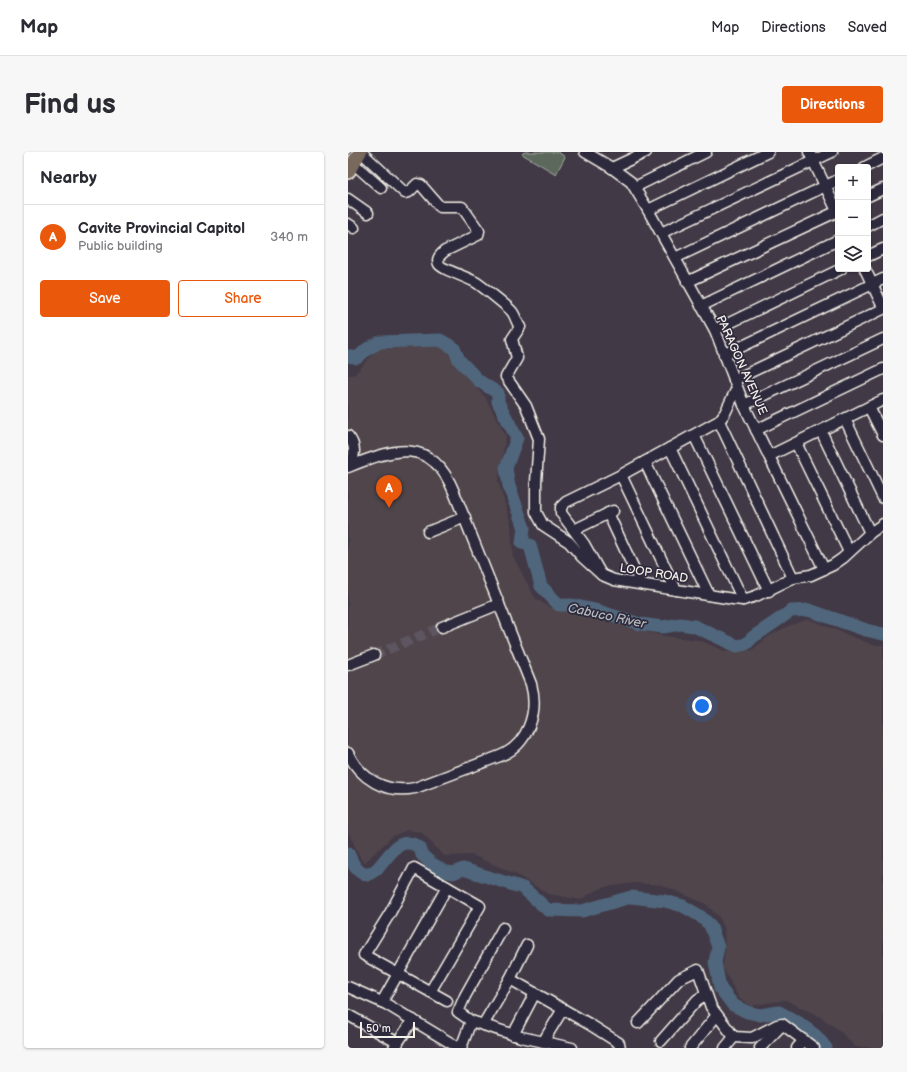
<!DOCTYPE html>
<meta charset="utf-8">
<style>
:root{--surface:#fff;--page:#f7f7f7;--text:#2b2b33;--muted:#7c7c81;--line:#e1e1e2;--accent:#ea580c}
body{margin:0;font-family:"Balsamiq Sans",sans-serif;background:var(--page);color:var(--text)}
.controls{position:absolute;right:12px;top:12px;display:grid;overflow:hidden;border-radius:4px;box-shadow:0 1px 3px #0004}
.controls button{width:36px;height:36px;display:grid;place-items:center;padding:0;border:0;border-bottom:1px solid var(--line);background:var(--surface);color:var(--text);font:20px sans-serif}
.scale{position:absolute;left:12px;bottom:10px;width:55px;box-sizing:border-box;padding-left:4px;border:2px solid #f4f1e8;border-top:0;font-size:11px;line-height:14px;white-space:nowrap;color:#f4f1e8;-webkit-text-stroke:3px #2f2a3d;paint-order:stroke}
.you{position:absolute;left:354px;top:554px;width:14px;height:14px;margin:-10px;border:3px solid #fff;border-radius:50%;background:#1a73e8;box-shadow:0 0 0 6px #1a73e833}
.badge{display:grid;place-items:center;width:26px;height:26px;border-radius:50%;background:var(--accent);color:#fff;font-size:13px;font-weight:700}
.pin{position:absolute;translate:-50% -33px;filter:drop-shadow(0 1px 2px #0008)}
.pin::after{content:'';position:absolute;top:21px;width:14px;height:12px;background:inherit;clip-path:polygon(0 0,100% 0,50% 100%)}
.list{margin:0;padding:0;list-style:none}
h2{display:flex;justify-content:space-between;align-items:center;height:52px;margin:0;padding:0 16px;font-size:17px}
h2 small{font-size:13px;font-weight:400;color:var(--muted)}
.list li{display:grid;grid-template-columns:26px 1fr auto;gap:12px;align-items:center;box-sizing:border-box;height:64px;padding:0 16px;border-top:1px solid var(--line)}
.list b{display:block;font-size:15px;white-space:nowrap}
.list p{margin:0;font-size:13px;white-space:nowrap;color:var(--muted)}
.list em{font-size:13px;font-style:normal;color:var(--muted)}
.actions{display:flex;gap:8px;padding:12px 16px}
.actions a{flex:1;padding:9px 0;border:1px solid var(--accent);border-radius:4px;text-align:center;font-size:14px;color:var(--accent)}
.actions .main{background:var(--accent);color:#fff}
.icon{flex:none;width:22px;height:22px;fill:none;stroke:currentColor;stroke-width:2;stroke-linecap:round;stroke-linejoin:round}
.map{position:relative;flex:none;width:535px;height:896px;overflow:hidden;border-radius:4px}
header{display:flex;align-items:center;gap:24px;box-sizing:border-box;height:56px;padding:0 20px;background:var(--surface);border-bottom:1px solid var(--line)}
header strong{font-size:19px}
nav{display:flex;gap:22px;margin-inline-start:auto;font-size:14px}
.intro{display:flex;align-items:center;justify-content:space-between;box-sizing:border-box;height:96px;padding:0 24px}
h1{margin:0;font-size:28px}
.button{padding:10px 18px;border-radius:4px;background:var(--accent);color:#fff;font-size:14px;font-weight:700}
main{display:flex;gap:24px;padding:0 24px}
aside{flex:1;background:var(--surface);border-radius:4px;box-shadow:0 1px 3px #0004}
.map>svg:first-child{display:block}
.built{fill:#4f444c}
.green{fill:#5c675c;stroke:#a8aca2}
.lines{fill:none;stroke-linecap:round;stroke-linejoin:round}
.river{stroke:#50667b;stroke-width:13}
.minor-tunnel{stroke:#5d555e;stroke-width:10;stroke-dasharray:10 5;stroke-linecap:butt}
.minor-casing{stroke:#f4f1e8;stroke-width:13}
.major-casing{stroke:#f4f1e8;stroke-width:16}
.minor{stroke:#2f2a3d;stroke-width:10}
.major{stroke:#78695c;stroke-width:13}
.labels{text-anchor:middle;stroke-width:3.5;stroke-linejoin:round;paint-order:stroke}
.street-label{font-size:12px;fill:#f4f1e8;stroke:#2f2a3d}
.water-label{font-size:13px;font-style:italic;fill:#b2b9bc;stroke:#2f2a3d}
</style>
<header>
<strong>Map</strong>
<nav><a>Map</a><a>Directions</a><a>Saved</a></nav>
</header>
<div class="intro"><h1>Find us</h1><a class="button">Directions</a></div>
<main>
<aside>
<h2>Nearby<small></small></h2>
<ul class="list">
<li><span class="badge">A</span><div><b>Cavite Provincial Capitol</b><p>Public building</p></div><em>340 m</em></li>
</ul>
<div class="actions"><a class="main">Save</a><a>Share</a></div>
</aside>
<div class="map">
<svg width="535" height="896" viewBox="0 0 535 896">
<rect width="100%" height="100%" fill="#423946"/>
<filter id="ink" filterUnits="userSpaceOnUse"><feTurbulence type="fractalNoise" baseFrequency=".025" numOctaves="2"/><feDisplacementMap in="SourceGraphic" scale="8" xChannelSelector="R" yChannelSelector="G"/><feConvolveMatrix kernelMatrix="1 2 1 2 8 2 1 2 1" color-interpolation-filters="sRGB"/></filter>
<g filter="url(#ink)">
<polygon class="built" points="80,190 104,201 110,216 137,245 158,284 150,329 163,372 165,404 187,446 201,455 316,484 351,488 377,499 404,498 421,484 440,474 461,467 525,493 535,493 535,896 507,895 492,879 469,863 437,848 402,854 391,846 375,816 377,795 376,775 371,765 358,752 314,733 287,731 257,735 245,740 233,748 200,742 169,723 124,703 96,704 73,680 59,678 45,684 16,711 13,707 0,680 0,223 6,223 31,195"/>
<polygon class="green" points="176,0 210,0 217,5 208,22 174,2"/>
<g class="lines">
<g class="river">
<polyline points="0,204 9,206 19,197 32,190 92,188 106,196 111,208 131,229 150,241 150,250 169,286 158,316 161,334 176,376 174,391 182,393 193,434 211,453 224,453 247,458 292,472 315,475 332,472 346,474 389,494 398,492 405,485 443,459 461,458 518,478 535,482"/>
<path d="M0 701C5 712 8 720 19 723 23 721 27 719 30 716 42 703 52 681 72 696L74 703 83 711 96 719 105 721 115 717 175 736 200 758 234 759 283 745 317 749 335 754 352 764 362 773 370 795 367 810 372 836 385 853 399 860 412 863 431 860 451 871 468 884 478 896"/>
</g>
<polyline class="minor-tunnel" points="26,503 94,475"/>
<g class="minor-casing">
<g id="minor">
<path d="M13 0 57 41 61 40 69 32 73 33 92 55H114L131 79 130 83 97 99C93 102 88 106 91 112 93 117 122 126 129 131 136 136 161 155 165 161 168 166 169 171 172 175L164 187 169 206 158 225 178 254 191 287 188 330V360L195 373 221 390 234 405 254 423"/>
<polyline points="237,0 264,16 283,30 300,58 367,178 396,253 476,417"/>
<polyline points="461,0 490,61"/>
<polyline points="5,11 33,36"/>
<polyline points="517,15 535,6"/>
<polyline points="264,16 298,0"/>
<polyline points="287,35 358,0"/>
<polyline points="520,44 535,37"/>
<polyline points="0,47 20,61"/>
<polyline points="300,58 420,0"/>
<polyline points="0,72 6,76"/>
<polyline points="520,74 535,66"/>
<polyline points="313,81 484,0"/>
<polyline points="520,104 535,97"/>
<polyline points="327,106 490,28"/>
<polyline points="517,117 535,155"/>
<polyline points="339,130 490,59"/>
<polyline points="353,154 490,88"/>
<polyline points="367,178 493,117"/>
<polyline points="376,203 535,127"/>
<polyline points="386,228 535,157"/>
<polyline points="389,236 377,261 371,269 273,323 218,350 213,355 213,361 236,392 251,419 254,423 266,428 385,447 395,448 408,444 445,426 463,423 485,413 495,406 522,381 535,372"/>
<polyline points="396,253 535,187"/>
<polyline points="521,255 535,283"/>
<polyline points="497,267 535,346"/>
<polyline points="371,269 445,426"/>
<polyline points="408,278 535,217"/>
<polyline points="473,279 522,381"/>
<polyline points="346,283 421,439"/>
<path d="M0 284C8 293 8 305 0 314"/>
<polyline points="448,291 501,400"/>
<polyline points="322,296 395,448"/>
<polyline points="421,304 535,248"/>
<polyline points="297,310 361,443"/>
<path d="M0 315C45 297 83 283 106 340L183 532C191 560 180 593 152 604L67 636C38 642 12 627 0 601"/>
<polyline points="273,323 328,438"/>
<polyline points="260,361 293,432"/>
<polyline points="226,378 265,359"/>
<polyline points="80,380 117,365"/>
<polyline points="94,475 151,452"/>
<polyline points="0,513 26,503"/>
<polyline points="155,776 117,844 110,860 123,869 173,885 224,896"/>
<polyline points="162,827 241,872 271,891 272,896"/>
<polyline points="0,835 38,852 111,896"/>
<polyline points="82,840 132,754 66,716 42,761 16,803 99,849"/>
<polyline points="34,850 99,735"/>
<polyline points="0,863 50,891"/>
<polyline points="290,871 331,827 350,818 363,855 386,885 404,886 429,873 434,872 466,896"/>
<polyline points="135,873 162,827 179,793"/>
<polyline points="165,883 187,841"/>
<polyline points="313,889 349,848 358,842"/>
<polyline points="195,890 215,857"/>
<polyline points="46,896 65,868"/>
<polyline points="113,896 123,869"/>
<polyline points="342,896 369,863"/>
<polyline points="377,896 386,885"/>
<polyline points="412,896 433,874"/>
<polyline points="449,896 456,888"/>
</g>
</g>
<g class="major-casing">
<polyline id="major" points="0,20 12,0"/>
</g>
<use href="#minor" class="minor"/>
<use href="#major" class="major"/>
</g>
</g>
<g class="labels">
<g class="street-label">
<text transform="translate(394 213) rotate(66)" y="4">PARAGON AVENUE</text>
<text transform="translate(306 421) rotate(9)" y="4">LOOP ROAD</text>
</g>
<g class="water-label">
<text transform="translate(259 463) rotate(12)" y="5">Cabuco River</text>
</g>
</g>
</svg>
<div class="controls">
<button>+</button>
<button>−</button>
<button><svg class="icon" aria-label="layers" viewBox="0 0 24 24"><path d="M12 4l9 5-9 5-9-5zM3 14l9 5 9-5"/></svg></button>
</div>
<div class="scale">50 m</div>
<div class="you"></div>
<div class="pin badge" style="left:41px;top:356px">A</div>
</div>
</main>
